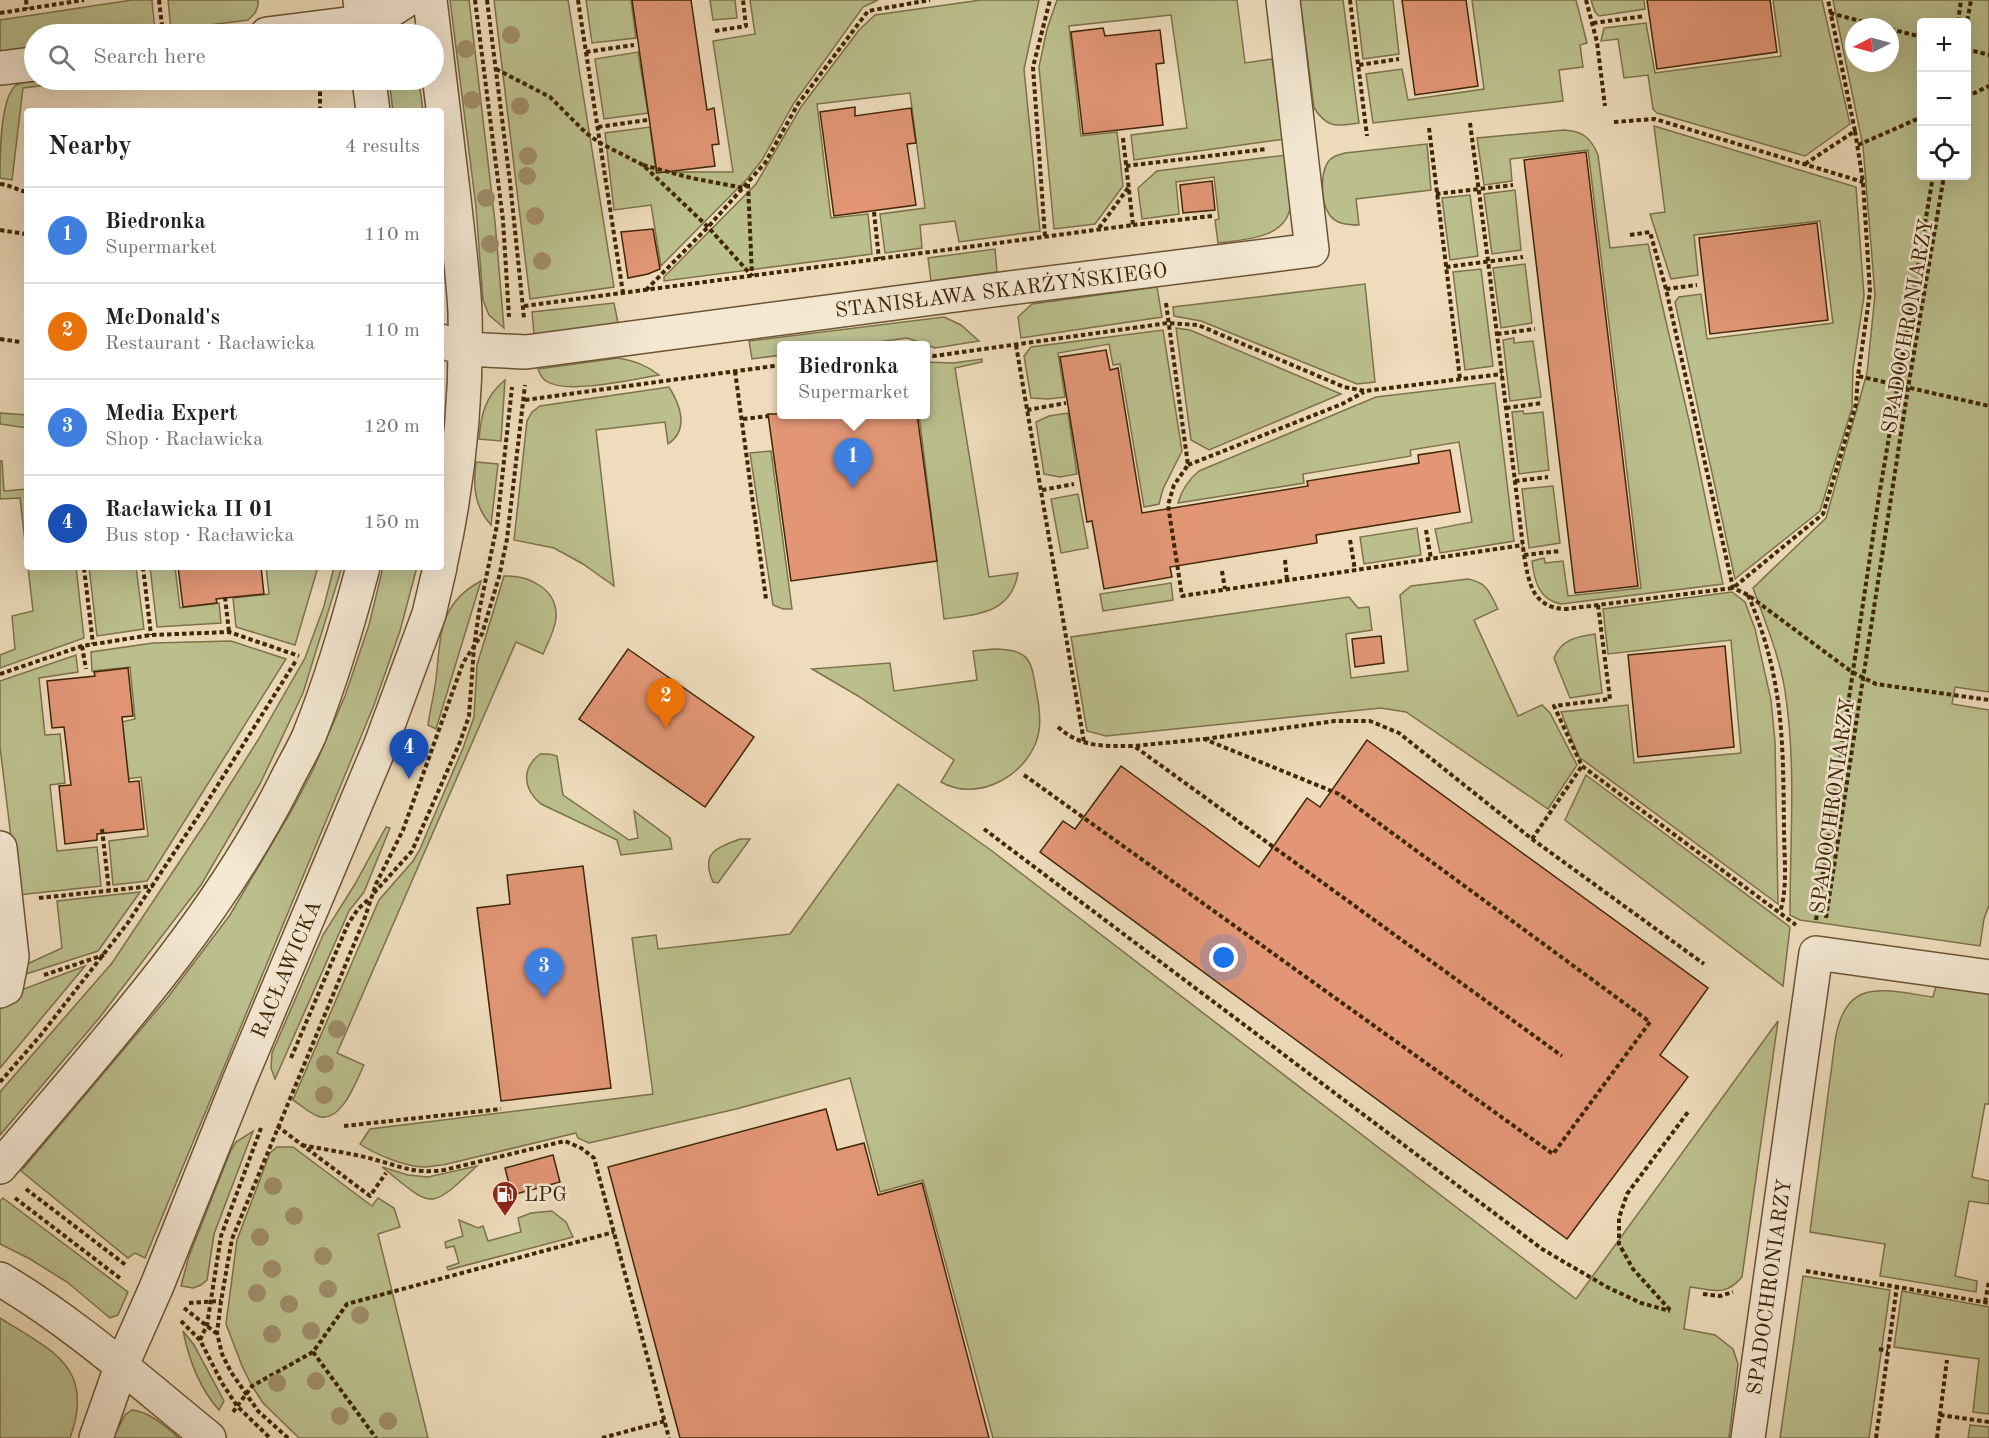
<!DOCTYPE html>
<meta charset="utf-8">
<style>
:root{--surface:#fff;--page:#f6f6f6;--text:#202124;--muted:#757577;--line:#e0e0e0;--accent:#b45309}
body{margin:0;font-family:"Old Standard TT",serif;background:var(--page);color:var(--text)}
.controls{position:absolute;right:18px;top:18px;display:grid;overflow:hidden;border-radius:6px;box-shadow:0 6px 24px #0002}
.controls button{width:54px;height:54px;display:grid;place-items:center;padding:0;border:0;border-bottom:2px solid var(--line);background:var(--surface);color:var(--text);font:30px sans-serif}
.compass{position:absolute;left:1845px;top:18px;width:54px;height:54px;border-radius:50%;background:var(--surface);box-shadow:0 6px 24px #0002;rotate:264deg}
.you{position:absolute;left:1224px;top:958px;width:21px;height:21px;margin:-15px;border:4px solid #fff;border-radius:50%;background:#1a73e8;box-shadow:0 0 0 9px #1a73e833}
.badge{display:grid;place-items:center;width:39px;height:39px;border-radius:50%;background:var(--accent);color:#fff;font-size:20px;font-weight:700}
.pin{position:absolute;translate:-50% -50px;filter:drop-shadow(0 2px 3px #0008)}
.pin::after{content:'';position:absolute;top:32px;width:21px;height:18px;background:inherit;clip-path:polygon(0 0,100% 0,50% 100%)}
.popup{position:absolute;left:777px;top:341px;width:153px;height:78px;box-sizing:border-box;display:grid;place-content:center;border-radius:6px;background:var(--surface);filter:drop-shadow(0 2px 4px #0005);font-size:20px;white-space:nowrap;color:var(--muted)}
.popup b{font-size:22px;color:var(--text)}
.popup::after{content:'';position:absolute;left:50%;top:100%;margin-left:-12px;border:12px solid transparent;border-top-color:var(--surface)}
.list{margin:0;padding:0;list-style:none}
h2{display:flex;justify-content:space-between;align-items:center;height:78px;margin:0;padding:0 24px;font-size:26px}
h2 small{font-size:20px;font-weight:400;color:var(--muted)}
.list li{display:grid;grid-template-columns:39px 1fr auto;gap:18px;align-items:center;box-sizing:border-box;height:96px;padding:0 24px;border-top:2px solid var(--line)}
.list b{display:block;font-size:22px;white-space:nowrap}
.list p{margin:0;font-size:20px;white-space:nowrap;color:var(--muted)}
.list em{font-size:20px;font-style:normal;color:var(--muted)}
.icon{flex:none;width:33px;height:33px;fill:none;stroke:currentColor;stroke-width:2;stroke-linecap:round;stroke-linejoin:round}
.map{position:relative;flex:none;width:1989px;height:1438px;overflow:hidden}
.search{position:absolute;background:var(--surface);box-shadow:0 6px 24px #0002;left:24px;top:24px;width:420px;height:66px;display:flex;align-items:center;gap:15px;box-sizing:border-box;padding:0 21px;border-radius:33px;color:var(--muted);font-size:22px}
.panel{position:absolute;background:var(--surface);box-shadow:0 6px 24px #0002;left:24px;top:108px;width:420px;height:462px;border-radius:6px}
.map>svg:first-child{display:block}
.green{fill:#bbbf8e;stroke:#7d724a;stroke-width:1.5;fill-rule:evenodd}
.building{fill:#e29676;stroke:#3f2605;stroke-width:1.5}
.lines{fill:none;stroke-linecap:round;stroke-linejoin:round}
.minor-casing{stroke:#6b5433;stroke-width:36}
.tertiary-casing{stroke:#6b5433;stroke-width:36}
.path{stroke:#3f2605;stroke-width:4;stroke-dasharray:4.5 3;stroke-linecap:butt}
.minor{stroke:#f4e8d3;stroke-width:33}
.tertiary{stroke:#f4e8d3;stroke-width:33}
.tree{fill:#9f8d6a}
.labels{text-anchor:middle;stroke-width:5;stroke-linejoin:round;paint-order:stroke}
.street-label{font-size:21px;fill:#3f2605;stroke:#f4e8d3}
.poi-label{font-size:21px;fill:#3f2605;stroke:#f4e8d3;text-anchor:start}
</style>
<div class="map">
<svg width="1989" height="1438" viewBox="0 0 1989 1438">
<rect width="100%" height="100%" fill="#eedcbc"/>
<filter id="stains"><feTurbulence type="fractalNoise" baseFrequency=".00333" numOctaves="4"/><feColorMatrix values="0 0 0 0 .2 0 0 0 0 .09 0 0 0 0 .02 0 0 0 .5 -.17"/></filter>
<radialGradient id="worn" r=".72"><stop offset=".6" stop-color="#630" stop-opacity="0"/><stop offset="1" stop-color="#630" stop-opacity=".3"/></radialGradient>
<g class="green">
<polygon points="132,0 152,0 155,32 134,34 34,34 34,47 0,52 0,20"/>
<path d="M168 0H258C259 9 255 14 248 20L171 30Z"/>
<polygon points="450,0 469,0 495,222 504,328 489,315 483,300 476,207"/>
<polygon points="494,0 568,0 614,287 530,299"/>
<polygon points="586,0 631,0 636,38 592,43"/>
<polygon points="710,0 735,0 737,18 713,20"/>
<polygon points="750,0 878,0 863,7 794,103 762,160 747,179 661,266 651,205 614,210 605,133 650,127 656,172 733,172 713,41 755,34"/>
<polygon points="981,0 1039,0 1024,69 1040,231 959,242 955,221 920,225 922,248 885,253 880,214 925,208 910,93 817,104 831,218 868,214 872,254 664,281 664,277 756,184 801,107 859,30 875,15"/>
<polygon points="1057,0 1237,0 1245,63 1272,59 1285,139 1134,160 1131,135 1187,128 1171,15 1069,26 1081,136 1117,132 1123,186 1095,224 1054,229 1039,67 1047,29"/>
<path d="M1300 0H1343L1359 123C1336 126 1328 129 1314 108Z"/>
<polygon points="1356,0 1393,0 1399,54 1363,59"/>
<polygon points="1472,0 1576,0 1587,43 1580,45 1583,67 1559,70 1563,101 1373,123 1366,74 1402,69 1408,100 1484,89"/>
<polygon points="1591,0 1644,0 1645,9 1599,16 1595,12"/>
<polygon points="1773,0 1822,0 1850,124 1805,156 1657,113 1653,109 1648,75 1624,78 1618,39 1601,41 1604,28 1646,23 1655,73 1781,56"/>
<path d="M1833 0H1989V692L1955 687 1952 704 1989 710V905L1984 919 1980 946 1800 920 1790 915C1790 843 1796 769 1786 698 1781 659 1766 624 1753 588L1826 518 1867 373 1875 295 1863 146ZM1922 22H1966V176H1922ZM1854 27H1890V63H1854Z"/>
<polygon points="638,52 648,113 604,119 595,59"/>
<path d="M47 80H88L23 88 12 180 0 178C0 156 0 100 15 86 23 80 37 81 47 80Z"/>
<polygon points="389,80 419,80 423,111 393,111"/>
<polygon points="1654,126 1856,187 1864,296 1853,369 1852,408 1820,511 1735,579 1675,302 1679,297 1701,294 1707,339 1833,323 1820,221 1694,235 1698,275 1671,279 1650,214 1665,212"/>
<path d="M1564 130C1583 131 1591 138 1598 155L1610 248 1648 244 1691 429 1723 584 1561 604C1539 600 1534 580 1532 561L1544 558 1545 563 1563 561 1568 596 1641 588 1588 150 1510 159 1512 181 1484 185 1477 138Z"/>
<path d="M1427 144 1431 190 1356 199 1359 225C1348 225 1335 224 1329 214 1321 202 1320 174 1328 162 1332 156 1338 155 1345 153Z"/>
<path d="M1287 155C1289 170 1292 187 1291 202 1289 239 1246 239 1218 243L1215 220 1219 219 1214 177 1176 182 1179 214 1142 219 1138 188 1157 171Z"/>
<polygon points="1515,190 1521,250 1492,254 1484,194"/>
<polygon points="1470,195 1478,256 1450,260 1442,198"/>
<polygon points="995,249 997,272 931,281 928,258"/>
<polygon points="1525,264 1532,323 1501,328 1493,268"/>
<polygon points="1481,269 1493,366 1465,370 1453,272"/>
<polygon points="1365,284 1375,382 1357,384 1201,321 1174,316 1173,307"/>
<polygon points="1157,287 1162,317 1021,338 1018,317 1032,304"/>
<polygon points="614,303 618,323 534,334 532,312"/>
<polygon points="944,317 961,325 979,341 935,348 907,338 849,346 781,346 781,355 752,359 749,341"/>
<polygon points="1176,328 1190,330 1341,394 1209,450 1191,440"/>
<polygon points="1163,330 1182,451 1163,489 1159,504 1144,507 1120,364 1113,365 1109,344 1058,353 1065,397 1048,399 1031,398 1024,356 1031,347"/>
<polygon points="1514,338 1514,343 1533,341 1541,397 1510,401 1503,340"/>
<path d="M618 358C635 361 646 365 659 375 634 379 566 395 546 381 541 378 540 374 538 369Z"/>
<path d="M982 359V362L955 368 989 577 1018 573C1011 614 978 614 944 619L919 415 925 414V362L953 363Z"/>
<path d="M505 380 501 441 479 439C481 415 485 396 505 380Z"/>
<path d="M1495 383 1514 541 1440 553 1435 529 1472 522 1459 442 1410 450 1411 456 1303 474 1304 483 1178 503C1182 489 1188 480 1199 471L1376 397Z"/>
<path d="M669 387C681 406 689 430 668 444L665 422 596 430 614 586 583 564 554 548 514 540 527 421 532 412 540 406Z"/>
<polygon points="1523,411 1524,414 1543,412 1549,470 1519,474 1512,412"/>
<polygon points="0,413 27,415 27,428 0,424"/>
<polygon points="1068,413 1077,474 1060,477 1044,474 1036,422 1049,416"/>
<polygon points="771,451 792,609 783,609 773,605 750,453"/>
<polygon points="0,461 2,461 4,491 27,489 27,559 20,498 0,499"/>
<path d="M476 462 498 464 491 525C474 506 473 486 476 462Z"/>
<polygon points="1553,486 1560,543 1529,548 1522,489"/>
<polygon points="1078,494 1088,548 1061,553 1051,499"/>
<polygon points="1417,528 1421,555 1364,564 1360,537"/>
<polygon points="28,567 76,567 84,638 0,668 0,655 15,649 12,616 33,611"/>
<polygon points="89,567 136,567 144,629 97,636"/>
<polygon points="150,567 175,567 180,608 219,603 221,623 157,627"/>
<polygon points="266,567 318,567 295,645 236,627 233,598 269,594"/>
<polygon points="334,567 342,567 303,693 260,784 201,885 100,1017 0,1135 0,1092 112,963 210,816 258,740 305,658 324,606"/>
<polygon points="383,567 417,567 400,631 374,705 145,1258 135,1253 128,1258 21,1171 168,997 230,915 293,808 313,770 345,696 369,625"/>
<path d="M504 576C529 575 558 589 556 618 555 629 548 643 543 654L516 642 337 1053 364 1065C356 1081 343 1120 321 1117 312 1116 301 1105 293 1100L379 900 413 861 420 849 463 748 474 717 477 665Z"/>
<path d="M1468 579C1488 583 1489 592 1498 609L1474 620 1518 716 1542 705 1550 713 1577 765 1548 809 1406 712 1381 708 1106 736 1087 731 1071 637 1349 597 1358 608 1369 607 1372 630 1346 634 1351 678 1408 671 1400 595 1411 586Z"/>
<path d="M481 581 436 729 428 725C430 710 434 695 436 679 441 636 438 604 481 581Z"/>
<polygon points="1171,583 1173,600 1103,611 1100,594"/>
<polygon points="1732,592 1745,602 1755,629 1771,700 1775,742 1778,904 1579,757 1561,712 1628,705 1634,763 1741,753 1731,640 1608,654 1603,609"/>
<path d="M1595 634 1602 693 1570 698 1554 658C1562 639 1576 637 1595 634Z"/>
<polygon points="231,641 286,659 147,881 113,885 109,841 148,836 141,777 127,779 121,722 135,719 130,667 92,671 91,652 153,643"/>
<path d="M994 649C1029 650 1031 658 1036 690 1039 704 1041 717 1039 731 1032 773 979 804 941 782L954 760 858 696 812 669 890 663 894 691 977 680 973 651Z"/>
<polygon points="76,655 78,672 39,678 45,735 60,734 65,783 50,785 57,851 97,847 101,886 18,895 0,747 0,681"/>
<path d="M540 754H549L557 756 563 795 629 840 638 838 634 811 670 838 672 849 621 855 617 840 541 804C523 789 521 769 540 754Z"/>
<polygon points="1586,775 1790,927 1783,986 1565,820"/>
<path d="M898 784 992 851 1576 1299 1778 1021 1742 1277C1725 1297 1714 1290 1690 1287L1684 1329 1715 1335 1733 1349 1738 1364 1729 1438H993L923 1180 880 1192 850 1078 736 1109 589 1143 578 1138 576 1133 443 1165C437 1165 430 1167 424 1167 406 1167 374 1154 360 1144L370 1129 653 1094 632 938 656 935 658 949 790 934Z"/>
<polygon points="386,827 390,828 364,892 349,911 275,1079 271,1068 272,1053 323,935 355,884"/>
<path d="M740 839H750L718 883 713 882C700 852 717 848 740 839Z"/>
<polygon points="140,892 98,951 26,974 25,965 62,948 57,901"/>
<polygon points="85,966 0,1068 0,998"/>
<path d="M1936 986 1989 993V1104H1985L1972 1177 1989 1181V1204L1969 1201 1955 1276 1977 1281 1976 1292 1880 1276 1885 1244 1810 1232 1835 1041C1845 976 1883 990 1933 997Z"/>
<polygon points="253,1131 214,1234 207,1280 201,1285 193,1288 181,1286 189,1256 231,1150 236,1142"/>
<polygon points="277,1147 293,1147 372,1206 378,1198 394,1208 400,1227 378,1234 428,1438 299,1438 263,1403 252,1386 242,1366 226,1324 237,1240 270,1153"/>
<path d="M477 1166C428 1212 433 1208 382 1167L408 1175 428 1177Z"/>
<polygon points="3,1198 128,1292 118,1315 110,1318 67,1282 30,1259 0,1244 0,1201"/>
<polygon points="552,1211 566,1222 573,1237 448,1270 447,1267 459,1263 454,1246 446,1248 445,1242 463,1236 459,1220 478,1228 483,1226 488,1241 521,1232 518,1218 531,1213"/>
<polygon points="1803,1276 1890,1290 1869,1438 1780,1438"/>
<polygon points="1902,1291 1989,1307 1989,1414 1973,1412 1979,1359 1894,1347"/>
<path d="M0 1318C52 1351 96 1367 70 1438H0Z"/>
<path d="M183 1331 194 1345 224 1401 219 1410C199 1388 189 1360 183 1331Z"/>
<path d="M132 1410C150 1412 165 1426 179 1438H113L125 1415Z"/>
<polygon points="1970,1425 1989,1427 1989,1438 1968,1438"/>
</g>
<g class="building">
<polygon points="632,0 691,0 707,110 714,108 719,144 712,145 715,166 657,173"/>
<polygon points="1402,0 1466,0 1478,86 1415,95"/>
<polygon points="1647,0 1770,0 1777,52 1657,69"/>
<polygon points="1103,28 1105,36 1160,30 1164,63 1156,64 1163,125 1083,134 1071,32"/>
<polygon points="855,107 855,116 911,108 916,143 907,144 916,205 834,216 820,112"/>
<polygon points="1586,152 1638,586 1575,593 1524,160"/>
<polygon points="1212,181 1215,210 1183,213 1180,185"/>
<polygon points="1817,223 1828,320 1710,334 1699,238"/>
<polygon points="653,229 660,269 648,274 628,278 621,232"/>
<polygon points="1106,350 1110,370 1118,368 1142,513 1308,486 1307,481 1419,463 1418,455 1450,450 1460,512 1316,535 1317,543 1170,567 1172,577 1104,589 1092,521 1087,522 1060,357"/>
<polygon points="768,414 917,414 937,561 791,581"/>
<polygon points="178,567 261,567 264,594 216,599 217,603 183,607"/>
<polygon points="1381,636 1384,663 1355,667 1352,639"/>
<polygon points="1725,646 1734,747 1638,757 1628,655"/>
<polygon points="628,649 754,737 705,807 579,719"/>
<polygon points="128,668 133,716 122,717 129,782 139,781 144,829 97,834 97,840 65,844 59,786 71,785 64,727 52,728 47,681 95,676 94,672"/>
<polygon points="1367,740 1708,988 1660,1055 1688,1077 1567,1239 1040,852 1063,821 1075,829 1121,766 1259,867 1307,798 1320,807"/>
<polygon points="583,866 611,1088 501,1101 477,908 510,904 507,875"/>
<polygon points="826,1109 837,1150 864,1143 878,1195 922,1183 989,1438 680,1438 608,1167"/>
<polygon points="553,1155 560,1182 512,1195 505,1168"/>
</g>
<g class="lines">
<g class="minor-casing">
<g id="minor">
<polyline points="267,34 362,22 390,11 407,0"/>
<polyline points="0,68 34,64"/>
<polyline points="441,341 465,349 526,352 986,291 1312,250 1283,0"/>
<polyline points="0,848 12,957 6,988 0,991"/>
<polyline points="1748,1438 1816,953 1989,977"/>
</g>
</g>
<g class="tertiary-casing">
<g id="tertiary">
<polyline points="360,0 364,34"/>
<path d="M430 0C438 66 446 133 454 199 458 236 463 274 465 312 467 395 459 479 441 561"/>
<polyline points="369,80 373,111"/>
<path d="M0 1167C102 1046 212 927 284 785 292 768 302 752 309 736 331 681 348 624 363 567"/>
<path d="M0 1279C75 1323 141 1383 209 1438"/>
<polyline points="96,1438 121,1367 156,1288 240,1079 381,744 429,614 440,567"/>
</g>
</g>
<g class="path">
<polyline points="26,0 27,9"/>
<polyline points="159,0 163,34"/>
<polyline points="475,0 503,220 509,317"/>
<polyline points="487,0 510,182 524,318"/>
<polyline points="578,0 623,293"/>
<polyline points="1350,0 1367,136"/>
<polyline points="1586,0 1597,42 1605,106"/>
<polyline points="0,13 84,0"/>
<polyline points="1830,13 1883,27"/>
<polyline points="1958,22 1961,0"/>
<polyline points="1593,23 1645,16"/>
<polyline points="1966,28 1971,0"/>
<polyline points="1890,29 1922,37"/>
<polyline points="715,31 746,26 743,0"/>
<polyline points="1966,49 1989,55"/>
<polyline points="586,52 634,45"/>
<polyline points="1359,65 1399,59"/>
<polyline points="496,69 550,97 586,133 600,143 643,165 708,227 752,276"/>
<polyline points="1966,97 1989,86"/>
<polyline points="320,111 320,80"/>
<polyline points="1614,122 1655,119 1863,182"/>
<path d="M1470 123 1488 261 1524 555C1529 583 1532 608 1566 609L1733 588 1823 514 1856 404 1858 376"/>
<polyline points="598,127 647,120"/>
<polyline points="1429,128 1460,379"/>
<polyline points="1855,131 1863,182 1870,292 1858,376 1989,406"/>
<polyline points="1858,145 1922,117"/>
<polyline points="1805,164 1855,131 1828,0"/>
<polyline points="643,165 691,178 744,188"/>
<polyline points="1126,166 1267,149"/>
<path d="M0 184C10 185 17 190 27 192"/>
<polyline points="748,184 752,276"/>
<polyline points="1436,194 1513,185"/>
<polyline points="874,212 879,259"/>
<polyline points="1133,225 1212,216"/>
<polyline points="1099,228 1128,188"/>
<polyline points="0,230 25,234"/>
<polyline points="1630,235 1650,232 1666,289 1733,588 1748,595 1852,672 1876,684 1989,700"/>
<polyline points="1045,236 1033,67 1050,0"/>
<polyline points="1446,267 1523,257"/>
<polyline points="1666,289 1697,285"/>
<polyline points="646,290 708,227 765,163 798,104 868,11 930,0"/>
<polyline points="1166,303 1188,465 1174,485 1168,505 1182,596 1523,545"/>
<polyline points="524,306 1133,225 1123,138"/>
<polyline points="1497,334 1535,329"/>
<polyline points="0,339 20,342"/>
<polyline points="1016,345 1084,742"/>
<polyline points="925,354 934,356 1168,323 1198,325 1344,387 1365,391 1502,374"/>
<polyline points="735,371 766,599"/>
<polyline points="525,400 781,365"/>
<polyline points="1506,408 1542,403"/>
<polyline points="1027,410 1066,403"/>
<polyline points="743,419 769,416"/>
<polyline points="1188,465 1342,404 1364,392"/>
<polyline points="1515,481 1548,477"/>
<polyline points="1042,490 1074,484"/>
<polyline points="1426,530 1431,559"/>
<polyline points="1350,540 1355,570"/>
<polyline points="1524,555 1560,551"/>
<polyline points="1285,560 1287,580"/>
<polyline points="143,567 151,635"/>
<polyline points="84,568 93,644"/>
<polyline points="1222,571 1225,589"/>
<path d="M1748 595C1784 678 1783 742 1784 830 1784 854 1788 889 1780 912"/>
<polyline points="225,597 229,632"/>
<polyline points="1598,605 1610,699 1554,706 1582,766 1796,925"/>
<polyline points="82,646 86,669"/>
<polyline points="0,674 82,646 151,635 229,632 299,656"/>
<path d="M1058 727C1081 748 1105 746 1134 746L1562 1056"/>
<polyline points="1205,739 1335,721 1370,721 1399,733 1532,839 1704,964"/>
<polyline points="1024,775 1553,1154 1650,1022 1339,794 1204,739 1134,746"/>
<polyline points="102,829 109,890"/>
<polyline points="984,829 1542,1249 1607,1287 1641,1303 1670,1311"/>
<polyline points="1532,839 1582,766"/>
<polyline points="374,893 412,851 460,742 469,716 474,647 479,612 497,525 512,387"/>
<polyline points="39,898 153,886"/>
<polyline points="1826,918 1908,388 1944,176"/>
<polyline points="1816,920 1879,496 1933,176"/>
<polyline points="44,975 104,955"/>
<polyline points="291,1058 348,924 358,909 369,899"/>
<polyline points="0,1082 40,1036 127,924 197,818 297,659"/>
<polyline points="277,1126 370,1196 386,1173"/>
<polyline points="344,1126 501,1109"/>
<path d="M302 1145C326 1150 352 1153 376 1160 403 1167 414 1174 444 1170L565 1141 581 1148 594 1158 669 1438"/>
<polyline points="26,1189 127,1266"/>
<polyline points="15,1198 121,1279"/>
<polyline points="1806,1271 1989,1303"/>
<polyline points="1703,1294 1720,1296 1733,1292"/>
<polyline points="1985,1302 1989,1281"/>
<polyline points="189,1303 221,1301"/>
<polyline points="184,1308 216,1333"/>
<polyline points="1670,1310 1633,1269 1619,1244 1619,1218 1627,1194 1688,1112"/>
<polyline points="181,1321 200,1340 222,1383 237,1406 270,1438"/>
<polyline points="200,1340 207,1325 221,1236 261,1128"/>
<polyline points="1879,1349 1888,1351"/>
<polyline points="313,1352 376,1438"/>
<polyline points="233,1412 252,1386 313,1352 347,1304 614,1232"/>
<polyline points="1940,1415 1989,1422"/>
<polyline points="288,1438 258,1411 231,1372 222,1354 217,1333 221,1301 232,1239 364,920 376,884 403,830 463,663 482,634 499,577 507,539 525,385"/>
<polyline points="602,1438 665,1421"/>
<polyline points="1876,1438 1897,1286"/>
<polyline points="1937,1438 1947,1360"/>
</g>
<use href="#minor" class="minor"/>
<use href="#tertiary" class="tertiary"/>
</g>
<g class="tree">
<circle cx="511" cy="35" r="9"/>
<circle cx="466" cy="49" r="9"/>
<circle cx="472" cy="100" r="9"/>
<circle cx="520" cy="106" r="9"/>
<circle cx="528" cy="156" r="9"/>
<circle cx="527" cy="176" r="9"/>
<circle cx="486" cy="198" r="9"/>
<circle cx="535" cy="216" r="9"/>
<circle cx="490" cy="244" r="9"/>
<circle cx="542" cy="261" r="9"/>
<circle cx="337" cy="1029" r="9"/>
<circle cx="325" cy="1064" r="9"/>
<circle cx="324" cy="1095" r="9"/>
<circle cx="273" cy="1186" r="9"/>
<circle cx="294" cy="1216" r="9"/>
<circle cx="260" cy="1237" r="9"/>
<circle cx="323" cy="1256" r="9"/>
<circle cx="272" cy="1269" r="9"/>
<circle cx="328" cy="1289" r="9"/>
<circle cx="257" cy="1293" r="9"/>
<circle cx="289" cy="1304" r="9"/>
<circle cx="360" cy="1315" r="9"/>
<circle cx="311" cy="1331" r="9"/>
<circle cx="272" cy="1334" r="9"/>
<circle cx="316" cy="1381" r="9"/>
<circle cx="277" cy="1383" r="9"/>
<circle cx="340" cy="1416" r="9"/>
<circle cx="388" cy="1421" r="9"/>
</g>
<defs>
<g id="fuel-pin" transform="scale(1.35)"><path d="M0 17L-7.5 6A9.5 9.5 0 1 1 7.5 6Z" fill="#8f2418" stroke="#f4e8d3"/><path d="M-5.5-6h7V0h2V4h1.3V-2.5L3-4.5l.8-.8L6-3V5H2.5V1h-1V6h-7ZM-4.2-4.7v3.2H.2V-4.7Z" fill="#fff"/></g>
</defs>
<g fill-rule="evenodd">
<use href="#fuel-pin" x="505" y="1194"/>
</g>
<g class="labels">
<g class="street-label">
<text transform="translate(1001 290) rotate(-7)" y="7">STANISŁAWA SKARŻYŃSKIEGO</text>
<text transform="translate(1907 326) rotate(-80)" y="7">SPADOCHRONIARZY</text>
<text transform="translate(1832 806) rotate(-82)" y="7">SPADOCHRONIARZY</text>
<text transform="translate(286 969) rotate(-67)" y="7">RACŁAWICKA</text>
<text transform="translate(1769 1287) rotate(-82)" y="7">SPADOCHRONIARZY</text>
</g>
<g class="poi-label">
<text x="524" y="1201">LPG</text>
</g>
</g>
<rect width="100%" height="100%" filter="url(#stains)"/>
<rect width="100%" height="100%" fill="url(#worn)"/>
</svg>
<div class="controls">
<button>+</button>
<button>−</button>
<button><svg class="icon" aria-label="locate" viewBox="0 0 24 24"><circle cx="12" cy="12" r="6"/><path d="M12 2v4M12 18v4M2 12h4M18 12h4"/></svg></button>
</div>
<svg class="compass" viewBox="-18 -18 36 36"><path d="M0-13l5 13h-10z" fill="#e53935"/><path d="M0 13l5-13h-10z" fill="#757577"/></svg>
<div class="you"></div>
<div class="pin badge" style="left:853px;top:488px;background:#3f7fe0">1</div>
<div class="popup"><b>Biedronka</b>Supermarket</div>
<div class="pin badge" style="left:666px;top:728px;background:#e8710a">2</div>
<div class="pin badge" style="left:544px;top:998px;background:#3f7fe0">3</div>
<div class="pin badge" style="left:409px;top:779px;background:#1a4fb4">4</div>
<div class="search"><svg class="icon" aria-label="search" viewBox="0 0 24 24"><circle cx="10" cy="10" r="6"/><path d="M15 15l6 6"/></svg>Search here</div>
<section class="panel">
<h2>Nearby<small>4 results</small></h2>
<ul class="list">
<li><span class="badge" style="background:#3f7fe0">1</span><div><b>Biedronka</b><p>Supermarket</p></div><em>110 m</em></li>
<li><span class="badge" style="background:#e8710a">2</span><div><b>McDonald's</b><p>Restaurant · Racławicka</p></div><em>110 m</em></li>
<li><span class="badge" style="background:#3f7fe0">3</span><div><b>Media Expert</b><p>Shop · Racławicka</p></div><em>120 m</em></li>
<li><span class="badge" style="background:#1a4fb4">4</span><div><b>Racławicka II 01</b><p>Bus stop · Racławicka</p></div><em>150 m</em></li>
</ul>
</section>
</div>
